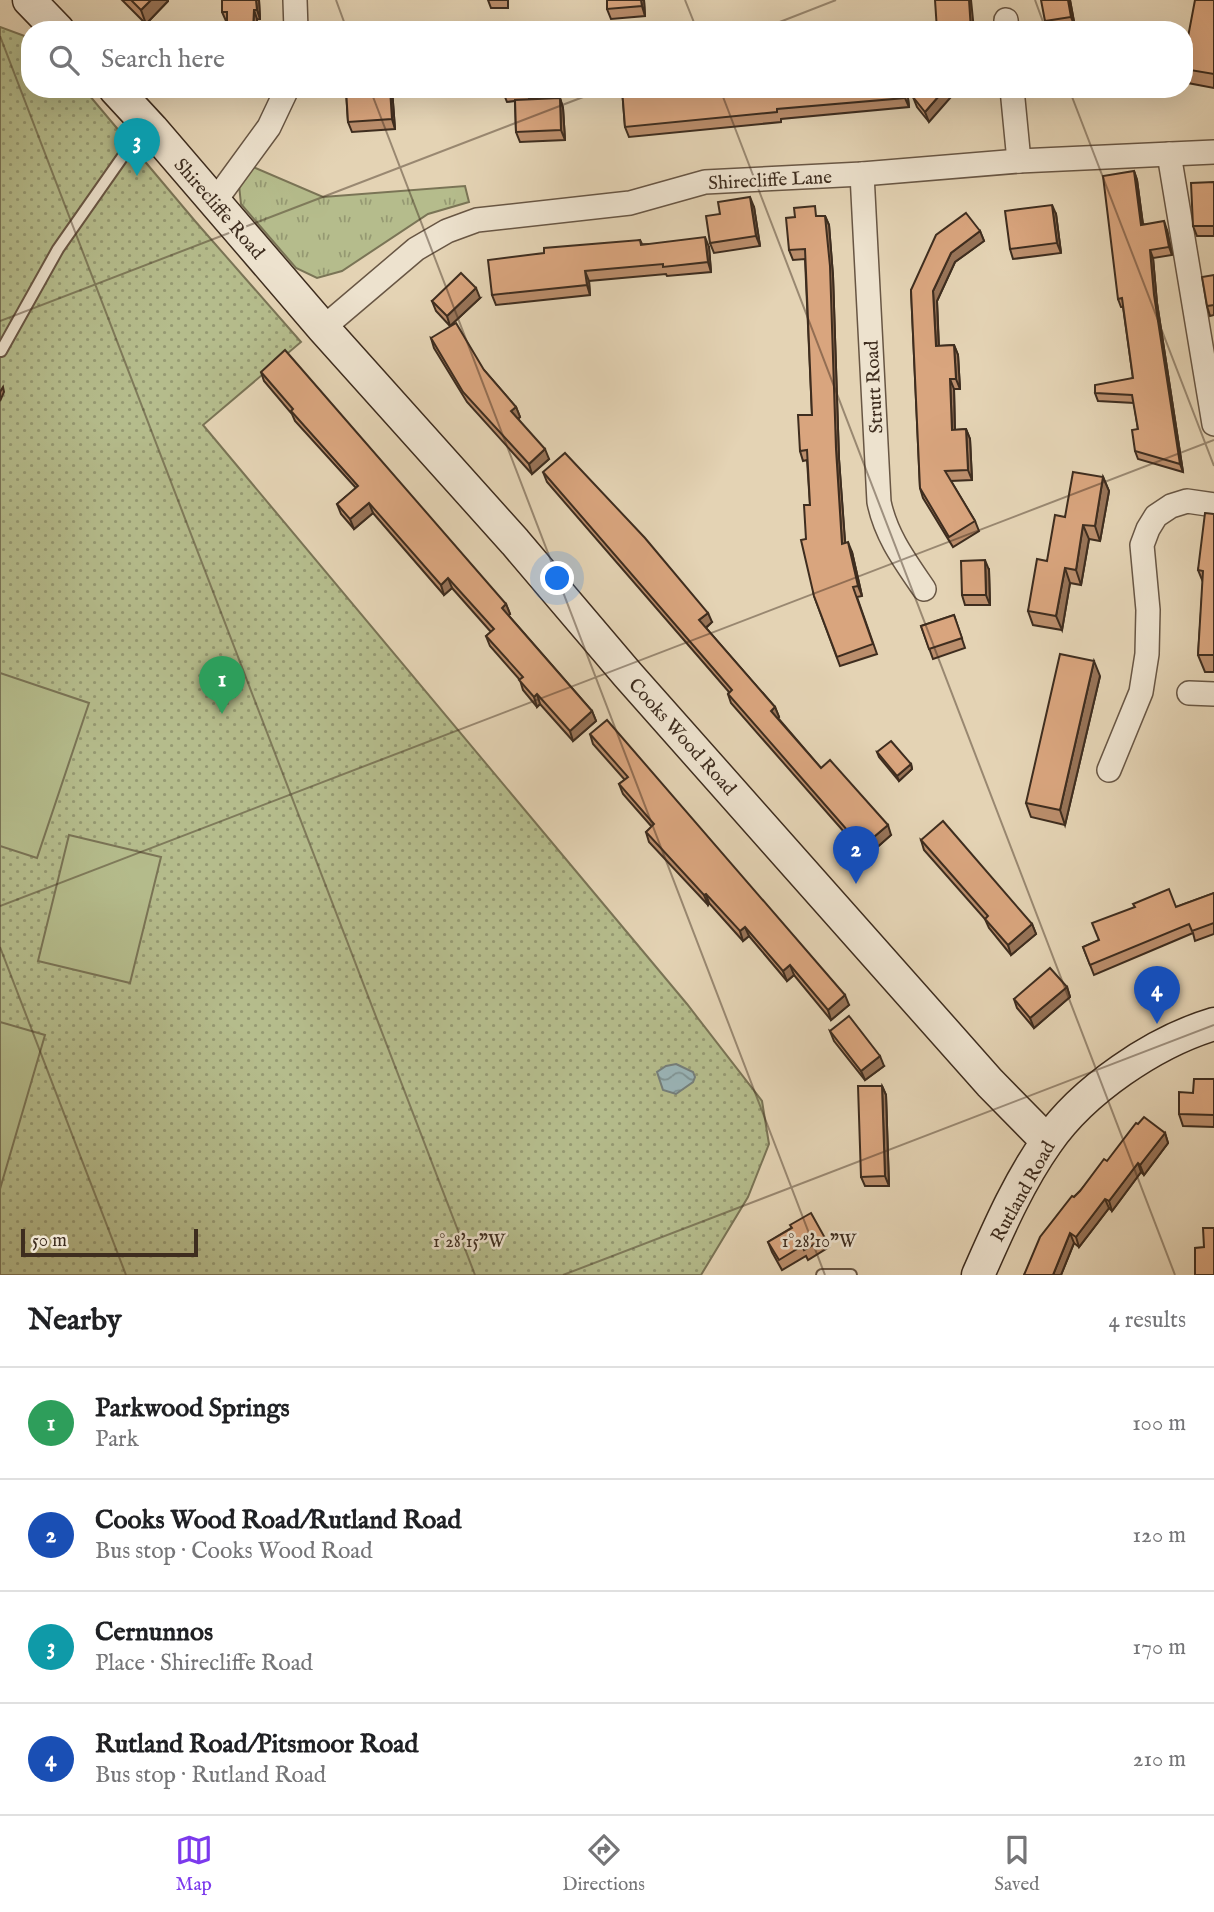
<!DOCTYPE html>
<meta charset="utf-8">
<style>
:root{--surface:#fff;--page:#f6f6f6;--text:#202124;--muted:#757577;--line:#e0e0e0;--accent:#7c3aed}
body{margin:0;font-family:"IM FELL English",serif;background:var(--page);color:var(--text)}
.scale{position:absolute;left:21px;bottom:18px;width:177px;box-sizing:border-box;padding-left:7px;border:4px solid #3e2d1f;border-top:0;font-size:19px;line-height:24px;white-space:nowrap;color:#3e2d1f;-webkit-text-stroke:5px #ede2ce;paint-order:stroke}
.you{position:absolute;left:558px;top:579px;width:24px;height:24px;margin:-18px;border:5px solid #fff;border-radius:50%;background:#1a73e8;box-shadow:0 0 0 10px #1a73e833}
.badge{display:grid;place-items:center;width:46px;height:46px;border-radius:50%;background:var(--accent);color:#fff;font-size:23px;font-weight:700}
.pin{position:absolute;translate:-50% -58px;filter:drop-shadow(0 2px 4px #0008)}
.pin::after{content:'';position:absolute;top:37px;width:24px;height:21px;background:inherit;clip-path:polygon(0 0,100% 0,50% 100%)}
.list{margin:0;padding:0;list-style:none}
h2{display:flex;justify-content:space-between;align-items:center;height:91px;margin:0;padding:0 28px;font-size:30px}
h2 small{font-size:23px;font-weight:400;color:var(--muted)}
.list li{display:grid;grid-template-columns:46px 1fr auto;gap:21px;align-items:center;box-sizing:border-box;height:112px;padding:0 28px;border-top:2px solid var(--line)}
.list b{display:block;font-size:26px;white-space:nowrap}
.list p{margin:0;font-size:23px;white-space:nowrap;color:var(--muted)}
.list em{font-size:23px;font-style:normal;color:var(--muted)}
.icon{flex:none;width:38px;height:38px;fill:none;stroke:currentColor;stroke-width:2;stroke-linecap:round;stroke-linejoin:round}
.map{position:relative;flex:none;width:1214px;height:1275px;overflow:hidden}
.search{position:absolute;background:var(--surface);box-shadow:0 7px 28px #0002;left:21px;right:21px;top:21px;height:77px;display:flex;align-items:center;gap:18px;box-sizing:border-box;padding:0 24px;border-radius:28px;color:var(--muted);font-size:26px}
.sheet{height:539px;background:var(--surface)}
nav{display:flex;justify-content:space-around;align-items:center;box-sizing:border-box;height:98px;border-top:2px solid var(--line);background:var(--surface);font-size:19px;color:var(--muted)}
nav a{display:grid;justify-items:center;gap:4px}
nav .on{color:var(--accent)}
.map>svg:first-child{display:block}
.grass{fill:url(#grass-tufts);stroke:#7a7456;stroke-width:2}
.park{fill:url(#park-dots);stroke:#7a7456;stroke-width:2}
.pitch{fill:#b5bc8c;stroke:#7a7456;stroke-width:2}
.water{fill:url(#water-waves);stroke:#757f7b;stroke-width:2}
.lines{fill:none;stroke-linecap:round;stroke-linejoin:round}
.lane-casing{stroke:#685644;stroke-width:14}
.street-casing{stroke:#685644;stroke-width:26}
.secondary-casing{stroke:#3e2d1f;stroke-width:35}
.lane{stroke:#ede2ce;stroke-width:10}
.street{stroke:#ede2ce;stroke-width:23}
.secondary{stroke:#ede2ce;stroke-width:32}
.wall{fill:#bb8e6c;stroke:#3e2d1f;stroke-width:2}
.shaded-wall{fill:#987458;stroke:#3e2d1f;stroke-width:2}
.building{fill:#d9a57e;stroke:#3e2d1f;stroke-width:2}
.ticks{fill:none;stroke:#3e2d1f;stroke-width:2;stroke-opacity:0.45}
.labels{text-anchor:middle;stroke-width:5;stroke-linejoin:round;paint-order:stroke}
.street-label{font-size:19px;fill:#3e2d1f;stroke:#ede2ce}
.ticks-label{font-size:18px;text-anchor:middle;fill:#3e2d1f;stroke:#ede2ce;stroke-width:5;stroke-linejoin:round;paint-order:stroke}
</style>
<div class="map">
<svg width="1214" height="1275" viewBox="0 0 1214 1275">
<defs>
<pattern id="grass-tufts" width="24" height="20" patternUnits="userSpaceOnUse" patternTransform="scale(1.75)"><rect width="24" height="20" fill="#b5bc8c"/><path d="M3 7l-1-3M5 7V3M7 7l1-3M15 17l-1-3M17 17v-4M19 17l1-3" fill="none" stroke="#959972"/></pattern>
<pattern id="park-dots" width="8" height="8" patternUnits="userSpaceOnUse" patternTransform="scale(1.75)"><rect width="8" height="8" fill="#b5bc8c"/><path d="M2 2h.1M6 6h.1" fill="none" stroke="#959972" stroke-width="1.8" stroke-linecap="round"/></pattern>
<pattern id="water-waves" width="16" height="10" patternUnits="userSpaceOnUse" patternTransform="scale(1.75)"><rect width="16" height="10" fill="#9ab5b8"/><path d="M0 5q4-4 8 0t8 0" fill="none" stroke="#7f9495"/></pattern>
</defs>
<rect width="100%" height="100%" fill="#e4d3b4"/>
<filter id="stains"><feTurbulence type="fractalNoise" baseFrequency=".00286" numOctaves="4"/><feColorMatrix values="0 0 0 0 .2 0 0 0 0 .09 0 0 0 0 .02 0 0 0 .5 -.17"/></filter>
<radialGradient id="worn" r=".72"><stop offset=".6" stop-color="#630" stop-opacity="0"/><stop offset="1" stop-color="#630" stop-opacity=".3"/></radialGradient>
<polygon class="grass" points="253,167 323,197 465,186 469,202 428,214 342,271 317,278 296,268 241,204 239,185"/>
<polygon class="park" points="0,27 30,38 30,89 84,89 195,221 301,342 203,425 687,1004 762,1101 769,1144 748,1197 701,1275 0,1275"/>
<g class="pitch">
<polygon points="0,673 89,703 37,858 0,846"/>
<polygon points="69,835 161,857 130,983 38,961"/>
<polygon points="0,1022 45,1035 0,1189"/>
</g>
<polygon class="water" points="676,1064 693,1072 695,1077 693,1082 676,1094 663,1090 657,1072 666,1066"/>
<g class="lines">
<g class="lane-casing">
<g id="lane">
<polyline points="1,351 58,249 128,149 149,132"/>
<polyline points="822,1275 851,1275"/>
</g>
</g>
<g class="street-casing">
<g id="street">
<polyline points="295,0 296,30"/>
<polyline points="1006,20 1007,30"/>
<polyline points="1012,89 1019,161"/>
<polyline points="1169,154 1214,424"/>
<path d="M862 174 879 502C886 536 905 561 924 589"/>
<polyline points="215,201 269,127 287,89"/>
<polyline points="323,328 416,249 447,231 477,220 630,203 705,182 862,174 1019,161 1214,152"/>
<polyline points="1189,693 1214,694"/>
<polyline points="1109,770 1141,692 1147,654 1148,610 1142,545 1148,529 1156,516 1171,506 1187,501 1214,505"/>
</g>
</g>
<g class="secondary-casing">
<g id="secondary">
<polyline points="29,0 58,30"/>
<polyline points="115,89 152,129 323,328 515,542 628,675 990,1083 1047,1141"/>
<path d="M978 1275C998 1230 1018 1183 1047 1142 1083 1090 1154 1042 1214 1024"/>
</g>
</g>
<use href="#lane" class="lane"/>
<use href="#street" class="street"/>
<use href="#secondary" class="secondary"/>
</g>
<g class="wall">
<polygon points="122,0 168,0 168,1 146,24"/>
<polygon points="222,0 259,0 260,19 226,21 222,12"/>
<polygon points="488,0 508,0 508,8 491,8"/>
<polygon points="607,0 644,0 645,16 611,19 607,9"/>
<polygon points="1070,0 1075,27 1057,30 1047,30 1045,21"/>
<polygon points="1214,0 1214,88 1188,83 1184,74 1184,58"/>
<polygon points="228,89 252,89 252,92 229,93"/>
<polygon points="337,89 392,89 395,129 352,132 348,122 346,92 338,93"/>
<polygon points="504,89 529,89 529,99 560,98 563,108 565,140 520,142 516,132 515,101 507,102 505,97"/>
<polygon points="622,89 907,89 909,107 781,119 781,122 629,137 625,127"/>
<polygon points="920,89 929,122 917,107 913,97"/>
<polygon points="1134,171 1137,180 1143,224 1167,230 1172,255 1153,258 1157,303 1183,472 1138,459 1135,451 1138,429 1134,403 1098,401 1095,393 1133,378 1123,307 1121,307 1118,299"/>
<polygon points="1214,182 1214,236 1197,236 1193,226"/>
<polygon points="754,207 760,246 714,253 710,243 720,214"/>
<polygon points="1056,214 1061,253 1013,259 1010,249"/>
<polygon points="819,216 825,216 829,225 833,276 839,459 845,543 852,552 862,596 857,597 877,654 840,666 814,596 806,539 810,505 807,460 803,461 800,451 812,415 805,259 793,260 789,250"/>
<polygon points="980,231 984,241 955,262 937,301 939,346 954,345 958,355 960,389 954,389 955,430 966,429 970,439 972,480 951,481 975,521 979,531 953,547 923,498 920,488 911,290"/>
<polygon points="640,240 642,244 709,247 711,272 667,276 666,274 589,281 590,295 496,305 492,295"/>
<polygon points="1214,275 1214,315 1210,316 1207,306"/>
<polygon points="480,298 450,326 436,311 432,301"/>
<polygon points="431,338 484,370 516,407 520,417 518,419 549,459 532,474 467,402 434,348"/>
<polygon points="261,372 506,604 510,614 508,615 592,711 596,721 573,741 540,704 537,707 523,690 520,680 490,646 486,636 491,632 452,588 444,595 373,513 354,529 341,514 337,504 356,488 295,421 292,414 264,381"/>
<polygon points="543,472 712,622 706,628 775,707 779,717 778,718 821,768 891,835 866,857 731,703 728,694 729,692 547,482"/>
<polygon points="1103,477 1109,491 1100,541 1089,539 1081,585 1070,583 1062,630 1033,625 1028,611 1065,517"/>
<polygon points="1214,514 1214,672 1205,672 1198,655 1203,582 1198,570"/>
<polygon points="989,570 990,605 965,605 962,595"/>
<polygon points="954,615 965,648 933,659 921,626"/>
<polygon points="1100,676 1065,825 1031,817 1026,803"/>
<polygon points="590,734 849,1005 831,1020 794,975 787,981 749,936 743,941 709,903 708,905 649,842 646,832 652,827 623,794 619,784 625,780 593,744"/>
<polygon points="877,752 911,764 912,769 899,781 879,757"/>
<polygon points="921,840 1032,924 1036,934 1011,955 989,928 985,919 924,850"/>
<polygon points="1214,893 1214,934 1195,941 1193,933 1094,975 1083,947 1176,907"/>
<polygon points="1067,987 1070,997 1034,1028 1017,1008 1014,999"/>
<polygon points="830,1031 884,1066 865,1080 834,1041"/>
<polygon points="1214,1079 1214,1127 1183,1126 1179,1114 1193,1093"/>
<polygon points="882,1086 886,1095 889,1186 865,1186 861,1177"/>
<polygon points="1165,1133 1168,1143 1144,1175 1141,1172 1112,1211 1109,1208 1079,1247 1074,1243 1061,1275 1024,1275 1074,1197 1080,1191 1107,1161"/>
<polygon points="791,1228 825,1238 829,1247 808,1260 806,1256 782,1270 772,1252 768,1242"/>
</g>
<g class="shaded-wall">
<polygon points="151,0 168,0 168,1 146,24 141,10"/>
<polygon points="256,0 259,0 260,19 257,10"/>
<polygon points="641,0 644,0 645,16 642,6"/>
<polygon points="969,0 971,0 974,30 971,30"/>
<polygon points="1068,0 1070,0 1075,27 1071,17"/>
<polygon points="254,10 257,19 257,30 253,30"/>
<polygon points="390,89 392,89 395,129 392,119"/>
<polygon points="905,89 907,89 909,107 905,98"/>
<polygon points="945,89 958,89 929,122 925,112"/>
<polygon points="560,98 563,108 565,140 561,130"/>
<polygon points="1134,171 1137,180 1144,233 1141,225"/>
<polygon points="750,197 754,207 760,246 756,236"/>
<polygon points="1052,205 1056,214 1061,253 1057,243"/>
<polygon points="825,216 829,225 833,276 839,459 846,554 842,544 836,449"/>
<polygon points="1164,221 1167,230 1172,255 1169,247"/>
<polygon points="980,231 984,241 955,262 937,301 939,356 936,346 933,291 951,253"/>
<polygon points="705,237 709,247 711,272 708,262"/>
<polygon points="1150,250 1153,258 1157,303 1183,472 1180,464 1154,295"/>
<polygon points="585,271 589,281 590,295 587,285"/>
<polygon points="476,288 480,298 450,326 447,316"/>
<polygon points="954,345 958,355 960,389 956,379"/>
<polygon points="950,379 954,389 955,440 952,430"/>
<polygon points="3,387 4,392 0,401 0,392"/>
<polygon points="516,407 520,417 515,421 511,411"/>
<polygon points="966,429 970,439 972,480 968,470"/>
<polygon points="545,449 549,459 532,474 529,464"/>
<polygon points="1103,477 1109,491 1100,541 1095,526"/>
<polygon points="369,503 373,513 354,529 350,519"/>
<polygon points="1083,525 1089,539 1081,585 1076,570"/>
<polygon points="848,542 852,552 862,596 858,586"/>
<polygon points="985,560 989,570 990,605 986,595"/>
<polygon points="1065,568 1070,583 1062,630 1056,616"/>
<polygon points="448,578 452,588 444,595 441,585"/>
<polygon points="506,604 510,614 505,618 502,608"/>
<polygon points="708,613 712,622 703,630 699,620"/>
<polygon points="1094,661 1100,676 1065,825 1060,810"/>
<polygon points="537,694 540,704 537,707 534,697"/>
<polygon points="775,707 779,717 775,720 771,711"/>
<polygon points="592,711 596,721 573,741 570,731"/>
<polygon points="911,764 912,769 899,781 897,776"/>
<polygon points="888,825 891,835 866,857 862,847"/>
<polygon points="706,894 709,903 708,905 704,895"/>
<polygon points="1032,924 1036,934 1011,955 1008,945"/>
<polygon points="745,927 749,936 743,941 740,931"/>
<polygon points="790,965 794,975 787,981 783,971"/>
<polygon points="1067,987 1070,997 1034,1028 1030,1018"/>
<polygon points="845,995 849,1005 831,1020 828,1010"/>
<polygon points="880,1056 884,1066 865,1080 861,1071"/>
<polygon points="882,1086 886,1095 889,1186 885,1176"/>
<polygon points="1165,1133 1168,1143 1144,1175 1140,1165"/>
<polygon points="1138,1163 1141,1172 1112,1211 1109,1201"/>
<polygon points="1105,1199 1109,1208 1079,1247 1076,1237"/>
<polygon points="1070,1233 1074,1243 1061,1275 1053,1275"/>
</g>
<g class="building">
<polygon points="131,0 151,0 141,10"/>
<polygon points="222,0 256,0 257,10 254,10 253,30 227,30 227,12 222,12"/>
<polygon points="607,0 641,0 642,6 607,9"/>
<polygon points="935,0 969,0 971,30 937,30"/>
<polygon points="1041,0 1068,0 1071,17 1045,21"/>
<polygon points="1195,0 1214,0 1214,74 1184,69 1184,58"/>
<polygon points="346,89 390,89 392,119 348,122"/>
<polygon points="504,89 527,89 528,96 505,97"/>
<polygon points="622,89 905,89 905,98 777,109 777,112 625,127"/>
<polygon points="920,89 945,89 925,112 913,97"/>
<polygon points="560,98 561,130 516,132 515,100"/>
<polygon points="1134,171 1141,225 1164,221 1169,247 1150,250 1154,295 1180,464 1135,451 1132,430 1138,429 1132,395 1095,393 1095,385 1133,378 1122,298 1118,299 1103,176"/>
<polygon points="1214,182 1214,226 1193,226 1191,183"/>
<polygon points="750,197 756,236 710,243 706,216 720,214 718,202"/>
<polygon points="1052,205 1057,243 1010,249 1005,211"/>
<polygon points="815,206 816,216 825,216 830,266 836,449 842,544 848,542 858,586 853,587 873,644 837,657 814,596 801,540 806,539 804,505 810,505 807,450 800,451 798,415 812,415 805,249 789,250 786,218 795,217 794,208"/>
<polygon points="966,213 980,231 951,253 933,291 936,346 954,345 956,379 950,379 952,430 966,429 968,470 945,471 975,521 949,537 920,488 911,290 936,235"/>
<polygon points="705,237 708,262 663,267 663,264 585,271 587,285 492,295 488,260 544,253 544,248 640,240 641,245"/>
<polygon points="461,273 476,288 447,316 432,301"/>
<polygon points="1214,275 1214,305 1207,306 1202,277"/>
<polygon points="456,323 484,370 516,407 511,411 545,449 529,464 463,392 431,338"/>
<polygon points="285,350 506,604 502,608 592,711 570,731 537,694 534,697 519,680 523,677 486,636 494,629 448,578 441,585 369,503 350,519 337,504 358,486 291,411 293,409 261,372"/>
<polygon points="565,453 645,538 708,613 699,620 775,707 771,711 821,768 830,760 888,825 862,847 728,694 732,690 543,472"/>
<polygon points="1073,472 1103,477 1095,526 1083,525 1076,570 1065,568 1056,616 1028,611 1037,559 1047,561 1055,515 1065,517"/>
<polygon points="1205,513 1214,514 1214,655 1198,655 1203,571 1198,570"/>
<polygon points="985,560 986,595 962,595 961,561"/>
<polygon points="954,615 962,638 929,649 921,626"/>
<polygon points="1060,654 1094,661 1060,810 1026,803"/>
<polygon points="607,720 845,995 828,1010 790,965 783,971 745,927 740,931 706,894 704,895 646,832 654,824 619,784 628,777 590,734"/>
<polygon points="891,741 911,764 897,776 877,752"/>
<polygon points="943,821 1032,924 1008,945 985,919 988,916 921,840"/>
<polygon points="1169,889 1176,907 1214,893 1214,923 1192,931 1189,924 1090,965 1083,947 1099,940 1092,923 1135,907 1133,904"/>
<polygon points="1050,968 1067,987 1030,1018 1014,999"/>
<polygon points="849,1016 880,1056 861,1071 830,1031"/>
<polygon points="1194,1079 1214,1079 1214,1115 1179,1114 1179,1092 1193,1093"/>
<polygon points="858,1086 882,1086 885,1176 861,1177"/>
<polygon points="1144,1117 1165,1133 1140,1165 1138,1163 1109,1201 1105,1199 1076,1237 1070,1233 1053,1275 1024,1275 1040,1237 1072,1196 1074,1197 1080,1191 1104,1159 1107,1161 1136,1123 1138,1124"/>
<polygon points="811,1213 825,1238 804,1250 802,1246 779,1260 768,1242 792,1228 790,1225"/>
<polygon points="1203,1228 1214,1228 1214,1275 1195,1275 1195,1248 1204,1247"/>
</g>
<path class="ticks" d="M336 0 347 30M685 0 697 30M1035 0 1046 30M759 30 836 0M0 36 475 1275M370 89 825 1275M720 89 1175 1275M1069 89 1214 466M0 321 604 89M0 906 1214 440M0 947 126 1275M563 1275 1214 1025"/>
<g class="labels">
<g class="street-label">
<text transform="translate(770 179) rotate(-3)" y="7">Shirecliffe Lane</text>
<text transform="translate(220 208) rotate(49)" y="7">Shirecliffe Road</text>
<text transform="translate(873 387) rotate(-93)" y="7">Strutt Road</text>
<text transform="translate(683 736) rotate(48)" y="7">Cooks Wood Road</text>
<text transform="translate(1022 1191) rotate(-61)" y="7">Rutland Road</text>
</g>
</g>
<g class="ticks-label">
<text x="469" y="1247">1°28'15"W</text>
<text x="819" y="1247">1°28'10"W</text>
</g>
<rect width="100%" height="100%" filter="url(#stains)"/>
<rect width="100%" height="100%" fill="url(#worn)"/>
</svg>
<div class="scale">50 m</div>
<div class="you"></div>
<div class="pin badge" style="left:222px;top:714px;background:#2e9e5b">1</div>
<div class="pin badge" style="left:856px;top:884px;background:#1a4fb4">2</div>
<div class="pin badge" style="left:137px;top:176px;background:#0f9aa8">3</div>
<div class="pin badge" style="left:1157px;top:1024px;background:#1a4fb4">4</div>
<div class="search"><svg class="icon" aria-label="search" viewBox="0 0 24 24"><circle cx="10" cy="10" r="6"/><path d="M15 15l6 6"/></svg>Search here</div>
</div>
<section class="sheet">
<h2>Nearby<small>4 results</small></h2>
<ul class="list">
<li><span class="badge" style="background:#2e9e5b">1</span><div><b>Parkwood Springs</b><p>Park</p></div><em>100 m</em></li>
<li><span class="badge" style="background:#1a4fb4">2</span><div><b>Cooks Wood Road/Rutland Road</b><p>Bus stop · Cooks Wood Road</p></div><em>120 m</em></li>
<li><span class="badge" style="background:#0f9aa8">3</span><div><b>Cernunnos</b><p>Place · Shirecliffe Road</p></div><em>170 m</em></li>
<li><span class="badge" style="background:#1a4fb4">4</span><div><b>Rutland Road/Pitsmoor Road</b><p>Bus stop · Rutland Road</p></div><em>210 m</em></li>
</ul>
</section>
<nav>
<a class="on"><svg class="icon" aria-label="map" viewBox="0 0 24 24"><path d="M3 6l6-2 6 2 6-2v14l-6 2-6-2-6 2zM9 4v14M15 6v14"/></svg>Map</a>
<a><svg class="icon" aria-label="directions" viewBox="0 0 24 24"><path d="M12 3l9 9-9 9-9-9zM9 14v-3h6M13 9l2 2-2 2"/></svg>Directions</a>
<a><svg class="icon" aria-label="saved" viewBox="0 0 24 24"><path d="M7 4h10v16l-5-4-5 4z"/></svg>Saved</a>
</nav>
